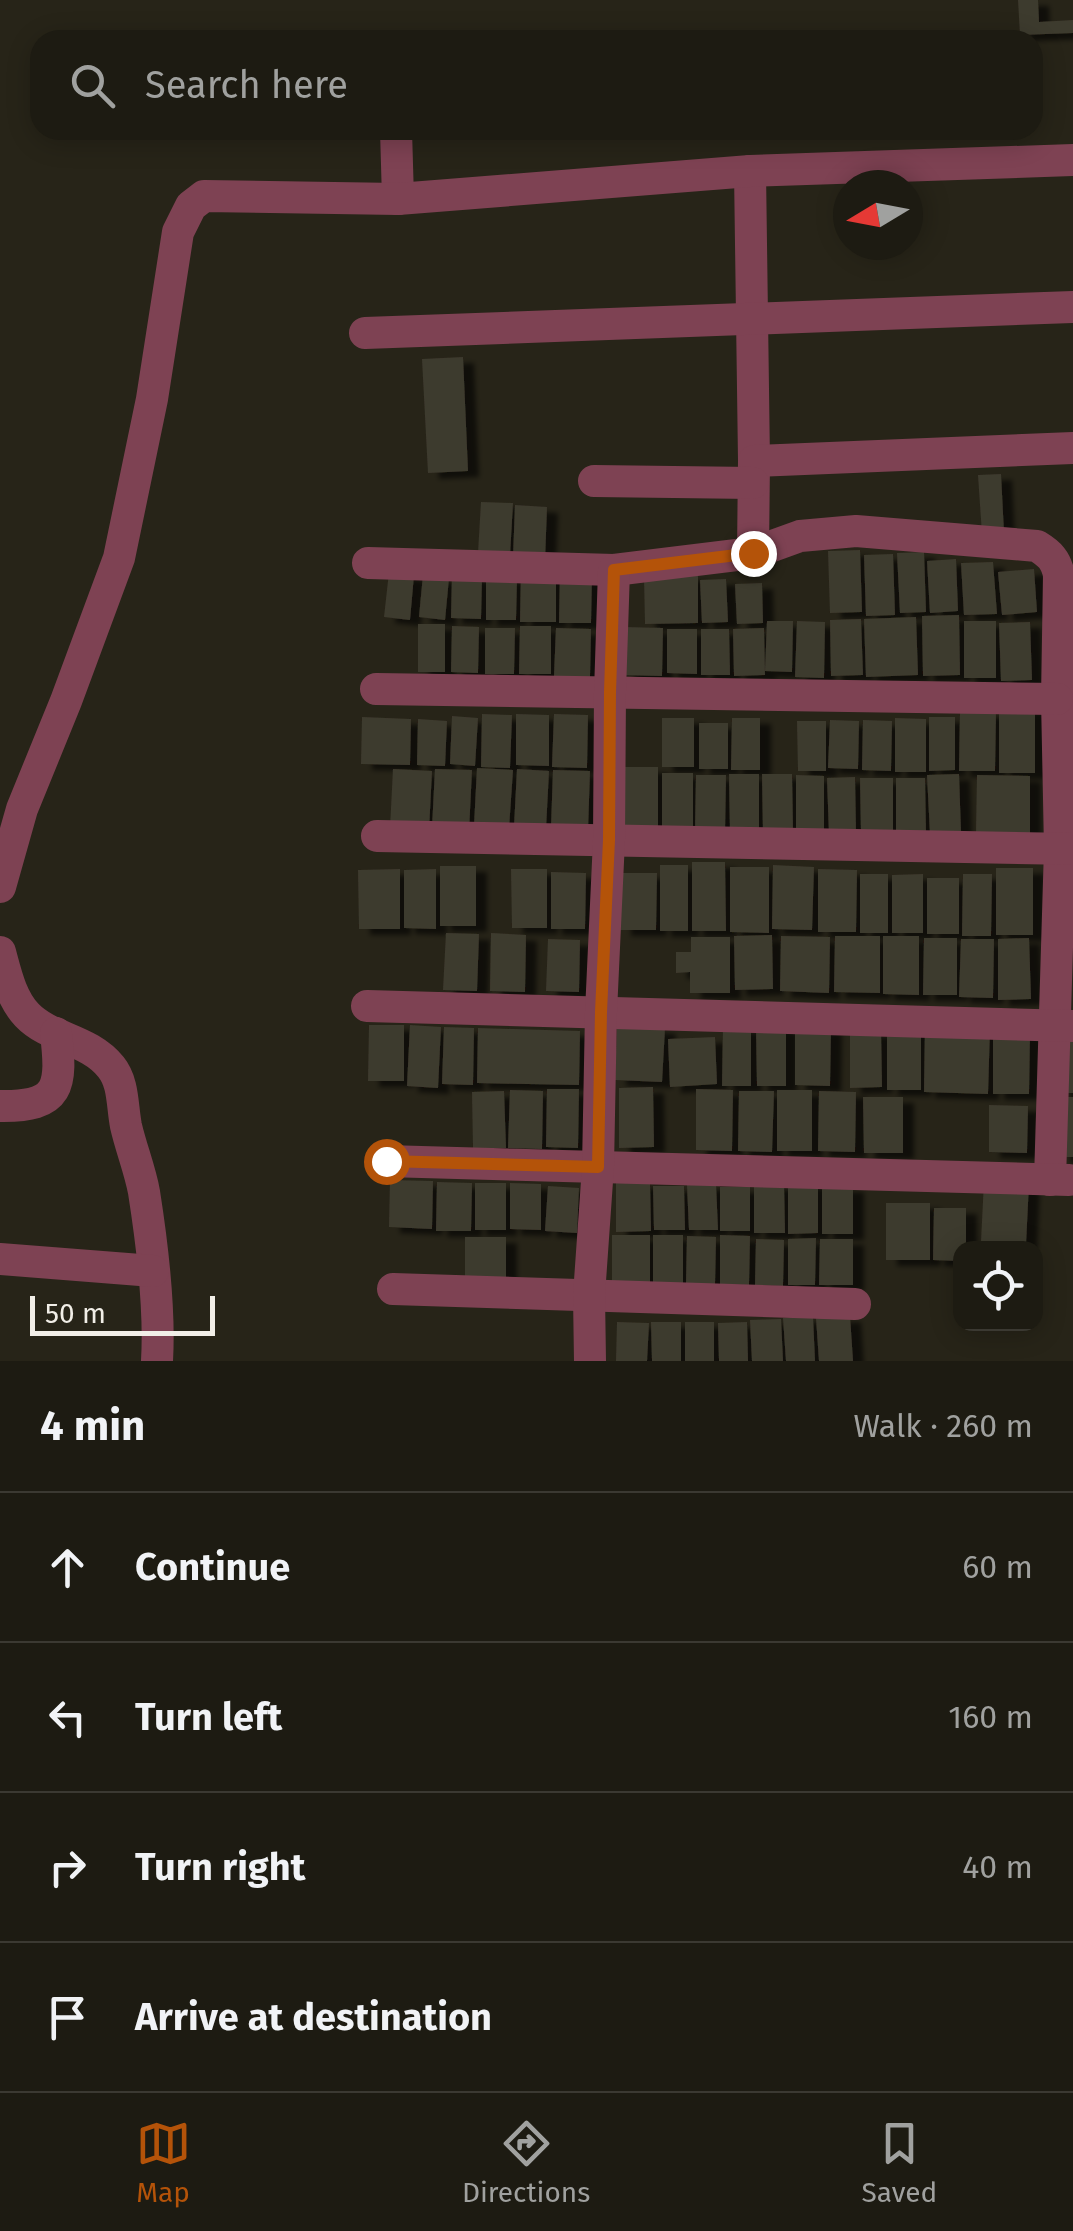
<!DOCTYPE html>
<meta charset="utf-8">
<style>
:root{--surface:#1d1b12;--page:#25241b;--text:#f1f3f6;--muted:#a0a19f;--line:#3b3932;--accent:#b45309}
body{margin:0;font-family:"Fira Sans",sans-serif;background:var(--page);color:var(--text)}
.controls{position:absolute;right:30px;bottom:30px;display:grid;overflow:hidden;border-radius:20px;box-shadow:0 5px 25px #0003}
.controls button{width:90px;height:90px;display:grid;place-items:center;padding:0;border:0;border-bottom:2px solid var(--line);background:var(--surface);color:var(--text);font:50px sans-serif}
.compass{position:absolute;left:833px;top:170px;width:90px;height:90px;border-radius:50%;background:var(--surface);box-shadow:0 5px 25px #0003;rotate:260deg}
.scale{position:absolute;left:30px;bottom:25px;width:185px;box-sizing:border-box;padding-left:10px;border:5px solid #f1eee7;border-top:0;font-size:28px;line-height:35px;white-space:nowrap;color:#f1eee7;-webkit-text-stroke:8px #272418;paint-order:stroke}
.stop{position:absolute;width:30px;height:30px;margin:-22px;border:8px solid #b45309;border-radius:50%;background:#fff}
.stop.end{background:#b45309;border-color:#fff;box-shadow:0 2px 10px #0008}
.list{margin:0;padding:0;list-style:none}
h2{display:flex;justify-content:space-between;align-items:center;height:130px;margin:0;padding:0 40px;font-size:42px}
h2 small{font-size:32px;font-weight:400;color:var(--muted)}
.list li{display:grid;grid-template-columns:65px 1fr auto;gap:30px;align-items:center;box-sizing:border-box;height:150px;padding:0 40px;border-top:2px solid var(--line)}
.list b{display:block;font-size:38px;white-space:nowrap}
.list em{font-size:32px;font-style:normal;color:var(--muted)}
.icon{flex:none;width:55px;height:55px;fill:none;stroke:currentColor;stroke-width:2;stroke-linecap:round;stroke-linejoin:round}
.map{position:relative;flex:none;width:1073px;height:1361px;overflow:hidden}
.search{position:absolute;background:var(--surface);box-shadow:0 5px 25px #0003;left:30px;right:30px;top:30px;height:110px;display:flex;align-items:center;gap:25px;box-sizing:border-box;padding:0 35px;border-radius:30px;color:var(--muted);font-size:38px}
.sheet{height:730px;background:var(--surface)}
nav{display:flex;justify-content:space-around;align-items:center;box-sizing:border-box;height:140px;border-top:2px solid var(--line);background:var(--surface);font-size:28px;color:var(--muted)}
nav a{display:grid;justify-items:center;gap:5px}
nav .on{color:var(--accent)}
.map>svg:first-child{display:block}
.building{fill:#3e3a2e;filter:url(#shadow)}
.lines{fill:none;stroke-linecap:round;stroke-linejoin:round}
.minor{stroke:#7e4253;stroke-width:32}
.route{stroke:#b45309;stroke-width:12}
</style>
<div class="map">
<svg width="1073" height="1361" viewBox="0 0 1073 1361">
<defs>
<filter id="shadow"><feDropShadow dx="11" dy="6" stdDeviation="2.5" flood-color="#0009"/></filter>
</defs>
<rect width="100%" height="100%" fill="#272418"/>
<g class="building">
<polygon points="1018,0 1038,0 1039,22 1073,20 1073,33 1020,35"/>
<polygon points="463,357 468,471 428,473 422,359"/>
<polygon points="1001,474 1004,533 982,534 978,475"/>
<polygon points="481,502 513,503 510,555 478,553"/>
<polygon points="515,505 547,507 545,560 513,558"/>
<polygon points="860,550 862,612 830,613 828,551"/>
<polygon points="924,552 926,612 900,613 897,553"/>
<polygon points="893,554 895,615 866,616 864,555"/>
<polygon points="956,559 958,611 930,613 927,561"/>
<polygon points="993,562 997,614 964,615 961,563"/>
<polygon points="521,569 556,570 556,622 520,622"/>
<polygon points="1034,569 1037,612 1002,615 998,572"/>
<polygon points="389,572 414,575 410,620 384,617"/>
<polygon points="560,572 592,572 591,623 559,623"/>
<polygon points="423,575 449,578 445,620 419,617"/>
<polygon points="452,575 482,576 481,619 451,618"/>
<polygon points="698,575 698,623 645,624 644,576"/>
<polygon points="486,577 517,577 516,620 486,620"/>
<polygon points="726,579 728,622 702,623 700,580"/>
<polygon points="762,583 763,623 737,624 735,584"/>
<polygon points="959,615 960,675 923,676 922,616"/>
<polygon points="916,617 918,675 866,677 864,619"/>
<polygon points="861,619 863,675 831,676 830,620"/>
<polygon points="767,621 793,621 792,672 765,671"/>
<polygon points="797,621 825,622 824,678 795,677"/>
<rect x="964" y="621" width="32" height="57"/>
<polygon points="1030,622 1032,680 1001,681 999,623"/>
<rect x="418" y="624" width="27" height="48"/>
<polygon points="452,626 479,627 478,673 451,672"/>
<polygon points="520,626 551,626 551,674 519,674"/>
<polygon points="624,627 663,628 662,676 623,675"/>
<polygon points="485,628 515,628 514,674 485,674"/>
<polygon points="556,628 591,629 590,677 554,676"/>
<polygon points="764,628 765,675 734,676 733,629"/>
<polygon points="667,629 697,629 697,674 667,673"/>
<polygon points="701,629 729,629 730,675 701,675"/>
<rect x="999" y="707" width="36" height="66"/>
<polygon points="960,711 996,712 995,771 959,771"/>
<polygon points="482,714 512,715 510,768 481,767"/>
<polygon points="516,714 549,715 549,766 516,765"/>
<polygon points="554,714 588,715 587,768 552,767"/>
<polygon points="452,716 478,718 475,766 450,764"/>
<polygon points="362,717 411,719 410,765 361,764"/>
<polygon points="929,717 955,717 955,770 929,771"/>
<rect x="662" y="718" width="32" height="49"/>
<polygon points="732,718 760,718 760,770 731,770"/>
<polygon points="895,718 926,719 926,772 895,772"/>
<polygon points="418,719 447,721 445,766 417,765"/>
<polygon points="830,720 859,721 858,769 828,768"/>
<polygon points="863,720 892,721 891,771 862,770"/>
<polygon points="797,721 826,721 826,771 798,771"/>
<rect x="699" y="723" width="29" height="46"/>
<rect x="623" y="767" width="35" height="63"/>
<polygon points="477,768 513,770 509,828 474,826"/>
<polygon points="393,769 432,771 429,830 390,828"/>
<polygon points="435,769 472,770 469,831 432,828"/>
<polygon points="517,769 549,771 546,828 514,827"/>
<polygon points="553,770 590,771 588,830 551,828"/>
<rect x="662" y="773" width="31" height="57"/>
<polygon points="729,774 759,774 759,832 730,832"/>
<polygon points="762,774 792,774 793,832 763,833"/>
<polygon points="959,774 961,833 930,834 927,775"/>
<polygon points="696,775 726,775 725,832 695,832"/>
<polygon points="796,775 824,776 824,833 796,833"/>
<polygon points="977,775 1030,776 1030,834 976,833"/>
<polygon points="855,777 856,834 829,834 827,778"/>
<polygon points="860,778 893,778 893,833 861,833"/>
<polygon points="896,778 925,778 926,835 896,835"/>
<polygon points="692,862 725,862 726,931 692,931"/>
<rect x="660" y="865" width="28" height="66"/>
<polygon points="773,865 814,867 812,930 772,929"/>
<rect x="440" y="866" width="36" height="60"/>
<polygon points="730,867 769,867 769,933 730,932"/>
<rect x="996" y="868" width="37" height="67"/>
<polygon points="400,869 400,929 359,929 358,870"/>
<polygon points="436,869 436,929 404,928 404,870"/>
<polygon points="511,869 547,869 547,928 512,928"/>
<polygon points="818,869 857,870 856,932 818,932"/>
<polygon points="551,872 586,873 585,929 551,929"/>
<polygon points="621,873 657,873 656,930 620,930"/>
<rect x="860" y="874" width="28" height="59"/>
<polygon points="923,874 923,933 892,933 892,875"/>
<polygon points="963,874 992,874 991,936 962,936"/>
<rect x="927" y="878" width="32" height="56"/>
<polygon points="446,933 479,934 477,991 443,990"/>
<polygon points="491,933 526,935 525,992 490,991"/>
<polygon points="772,935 773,989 735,990 734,936"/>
<polygon points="781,936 830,937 829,993 780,991"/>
<polygon points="835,936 880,936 880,993 834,992"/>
<polygon points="883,936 919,936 919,995 883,994"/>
<polygon points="691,937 730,937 730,993 690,993 690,972 676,973 676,952 691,952"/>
<polygon points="924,938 957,938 957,995 923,995"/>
<polygon points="1029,938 1031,999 998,1000 998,939"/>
<polygon points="548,939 580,940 579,992 546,991"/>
<polygon points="961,939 994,939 993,998 959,997"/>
<polygon points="369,1025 404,1025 404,1081 368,1081"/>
<polygon points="410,1025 441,1027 438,1088 407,1086"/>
<polygon points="617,1025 665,1028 662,1082 615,1080"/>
<polygon points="756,1026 786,1026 786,1086 757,1086"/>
<polygon points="925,1026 990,1027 988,1094 924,1092"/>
<polygon points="444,1027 474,1028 473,1085 442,1084"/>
<polygon points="723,1027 751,1027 751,1086 722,1086"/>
<polygon points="795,1027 831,1027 830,1086 795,1085"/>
<polygon points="478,1028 580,1031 579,1085 477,1083"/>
<rect x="887" y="1028" width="34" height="62"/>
<polygon points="1061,1030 1073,1030 1073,1093 1060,1093"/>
<polygon points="850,1031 881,1031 882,1087 850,1088"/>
<polygon points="993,1031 1030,1031 1029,1094 993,1094"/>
<polygon points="715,1037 717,1084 670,1087 668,1039"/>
<polygon points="653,1087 654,1147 619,1148 619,1088"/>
<polygon points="547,1089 579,1089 578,1148 546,1147"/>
<polygon points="696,1089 733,1090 732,1151 696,1150"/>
<polygon points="510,1090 543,1091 542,1149 508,1148"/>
<rect x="777" y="1090" width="35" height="61"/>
<polygon points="504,1091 506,1148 473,1148 472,1092"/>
<polygon points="739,1091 774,1091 772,1152 738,1151"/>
<polygon points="819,1091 856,1092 855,1152 818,1151"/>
<polygon points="863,1097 903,1097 903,1153 864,1153"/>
<polygon points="1059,1097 1073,1097 1073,1157 1060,1157"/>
<polygon points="989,1105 1028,1106 1027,1153 989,1152"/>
<polygon points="390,1180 433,1181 432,1229 389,1227"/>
<polygon points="984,1181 1029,1183 1026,1244 981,1242"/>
<polygon points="437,1182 472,1183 471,1231 436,1231"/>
<polygon points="818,1182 818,1233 788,1234 788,1183"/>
<rect x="475" y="1183" width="31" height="47"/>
<polygon points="510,1183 541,1184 541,1230 510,1229"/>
<polygon points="616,1183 650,1183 651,1231 616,1232"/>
<polygon points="716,1184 718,1230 689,1230 687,1185"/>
<polygon points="754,1184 784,1184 785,1233 754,1233"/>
<polygon points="548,1186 579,1188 577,1233 545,1231"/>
<polygon points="653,1186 684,1186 685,1230 654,1230"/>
<rect x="822" y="1186" width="31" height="48"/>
<rect x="720" y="1187" width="30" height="44"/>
<rect x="886" y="1203" width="44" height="57"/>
<polygon points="934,1208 966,1208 966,1248 960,1248 960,1261 933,1260"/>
<polygon points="612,1235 650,1235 650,1284 612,1283"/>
<polygon points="653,1235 683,1235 683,1284 653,1283"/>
<polygon points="720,1235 750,1236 749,1285 720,1284"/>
<polygon points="687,1236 716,1237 715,1285 686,1284"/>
<polygon points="465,1237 506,1237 506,1282 465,1281"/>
<polygon points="816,1238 815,1285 788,1285 788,1239"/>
<polygon points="756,1239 784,1240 783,1286 755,1285"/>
<polygon points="820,1239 853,1239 853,1285 819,1285"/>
<polygon points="850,1316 853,1361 819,1361 816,1318"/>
<polygon points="813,1317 815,1361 786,1361 783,1318"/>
<polygon points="781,1319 783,1361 752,1361 750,1320"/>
<polygon points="617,1322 649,1323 647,1361 616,1361"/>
<polygon points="651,1322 681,1322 681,1361 652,1361"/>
<rect x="685" y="1322" width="29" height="39"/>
<polygon points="747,1322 748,1361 719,1361 718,1323"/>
</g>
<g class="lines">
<g class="minor">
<polyline points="396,130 398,199"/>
<polyline points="750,171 754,461 753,553"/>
<polyline points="365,333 1073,307"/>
<polyline points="754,461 1073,448"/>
<polyline points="594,481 753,483"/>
<path d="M368 563 614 570 753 553 800 536 856 531 1037 546C1050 554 1056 560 1059 575L1057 699 1060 848 1050 1180"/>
<polyline points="376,689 1057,699"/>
<polyline points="377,836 1073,849"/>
<polyline points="0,887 22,809 66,701 119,558 152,399 178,232 191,206 204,196 398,199 750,171 1073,160"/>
<path d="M0 952C6 974 11 998 27 1015 50 1039 89 1039 111 1067 124 1083 122 1106 126 1126 131 1148 140 1170 144 1192 152 1243 160 1310 157 1361"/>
<polyline points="367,1006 1073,1026"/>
<path d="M0 1106C61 1107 62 1086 56 1033"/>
<polyline points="386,1161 1069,1180"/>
<polyline points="0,1259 153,1271"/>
<polyline points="393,1289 855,1304"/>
<polyline points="590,1361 589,1295 598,1167 601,1012 609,840 610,692 614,570"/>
</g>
</g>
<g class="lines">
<polyline class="route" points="386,1161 598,1167 601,1012 609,840 610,692 614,570 753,553"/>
</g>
</svg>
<div class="controls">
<button><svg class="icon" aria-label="locate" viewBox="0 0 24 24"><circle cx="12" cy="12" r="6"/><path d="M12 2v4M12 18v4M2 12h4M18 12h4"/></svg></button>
</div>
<svg class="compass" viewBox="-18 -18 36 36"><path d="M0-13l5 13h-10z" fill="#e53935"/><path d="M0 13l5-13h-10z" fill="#a0a19f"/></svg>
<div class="scale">50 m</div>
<div class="stop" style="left:386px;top:1161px"></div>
<div class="stop end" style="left:753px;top:553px"></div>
<div class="search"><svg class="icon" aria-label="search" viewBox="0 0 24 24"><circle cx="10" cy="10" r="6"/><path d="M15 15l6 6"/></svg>Search here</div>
</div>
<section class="sheet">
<h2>4 min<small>Walk · 260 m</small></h2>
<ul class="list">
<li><svg class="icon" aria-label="ahead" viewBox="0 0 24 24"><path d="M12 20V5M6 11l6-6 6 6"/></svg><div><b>Continue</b></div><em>60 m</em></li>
<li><svg class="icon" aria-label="left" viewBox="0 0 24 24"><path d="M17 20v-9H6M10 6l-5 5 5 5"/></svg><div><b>Turn left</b></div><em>160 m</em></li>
<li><svg class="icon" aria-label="right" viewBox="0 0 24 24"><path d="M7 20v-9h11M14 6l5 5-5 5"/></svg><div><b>Turn right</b></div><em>40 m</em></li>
<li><svg class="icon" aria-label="arrive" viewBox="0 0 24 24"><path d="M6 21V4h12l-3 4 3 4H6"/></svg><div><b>Arrive at destination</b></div></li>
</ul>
</section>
<nav>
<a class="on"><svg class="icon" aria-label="map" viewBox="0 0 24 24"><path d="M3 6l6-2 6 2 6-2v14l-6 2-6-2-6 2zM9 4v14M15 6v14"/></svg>Map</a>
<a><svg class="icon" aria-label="directions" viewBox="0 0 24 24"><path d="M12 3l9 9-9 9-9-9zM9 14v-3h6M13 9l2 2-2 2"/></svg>Directions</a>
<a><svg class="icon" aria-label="saved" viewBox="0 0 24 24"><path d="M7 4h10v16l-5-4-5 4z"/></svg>Saved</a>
</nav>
